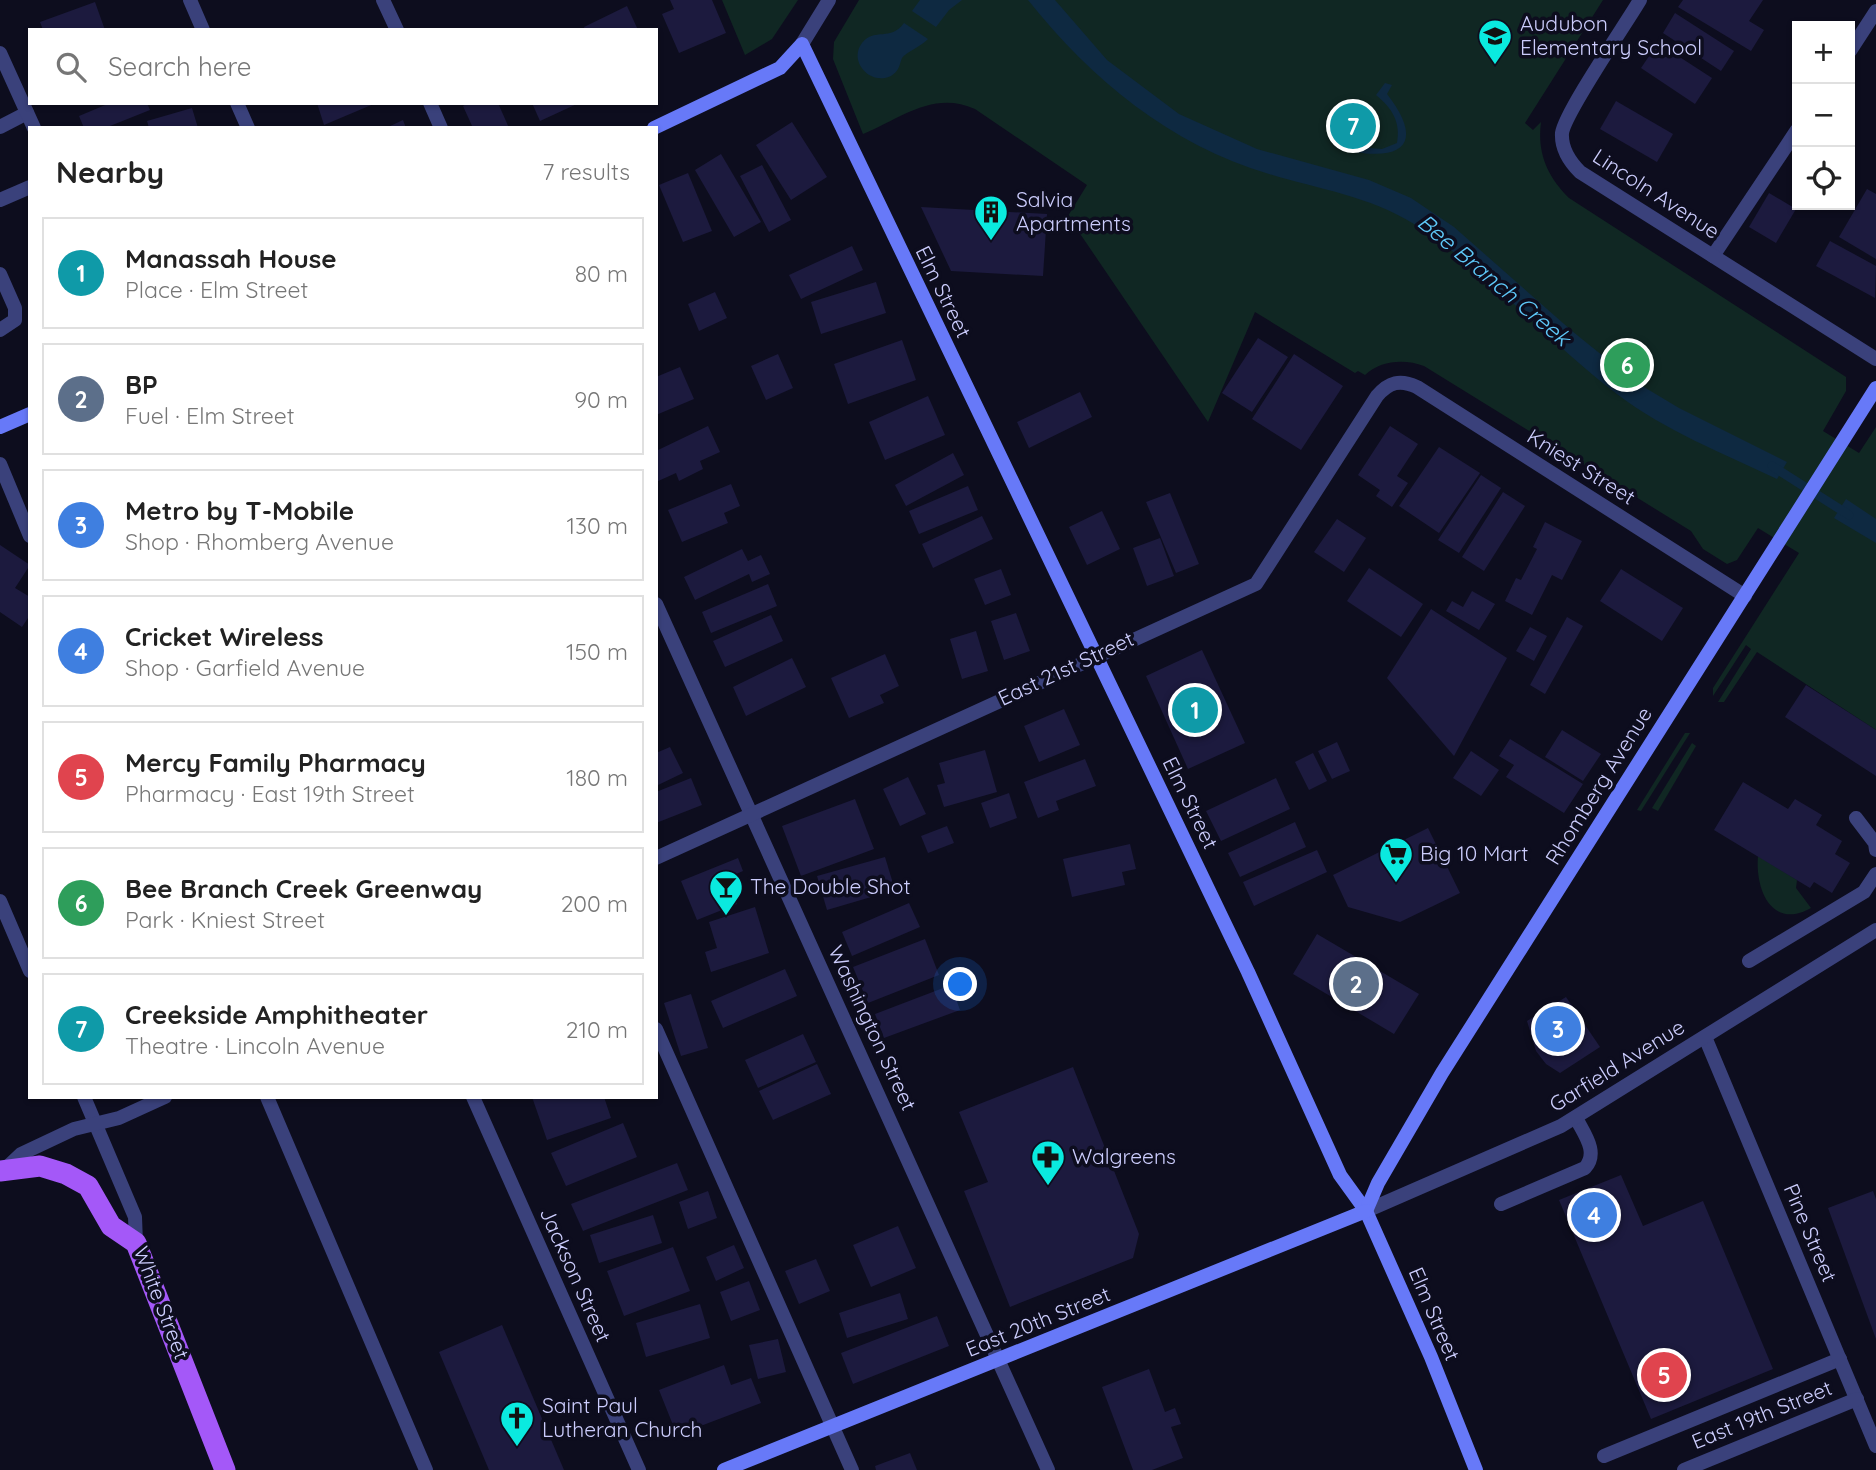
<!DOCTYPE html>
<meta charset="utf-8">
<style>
:root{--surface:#fff;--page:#f6f6f6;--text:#222;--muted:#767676;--line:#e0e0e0;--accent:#7c3aed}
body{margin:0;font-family:Quicksand,sans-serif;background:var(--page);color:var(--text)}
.controls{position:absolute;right:21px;top:21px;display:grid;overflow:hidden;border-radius:0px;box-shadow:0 2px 5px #0004}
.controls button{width:63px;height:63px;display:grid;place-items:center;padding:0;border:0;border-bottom:2px solid var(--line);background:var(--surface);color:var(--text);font:35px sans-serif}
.you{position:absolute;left:961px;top:985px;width:24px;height:24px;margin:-18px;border:5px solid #fff;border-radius:50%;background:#1a73e8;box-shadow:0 0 0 10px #1a73e833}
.badge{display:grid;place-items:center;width:46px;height:46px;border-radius:50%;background:var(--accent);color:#fff;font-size:23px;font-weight:700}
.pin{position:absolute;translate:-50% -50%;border:4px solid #fff;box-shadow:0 2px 7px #0006}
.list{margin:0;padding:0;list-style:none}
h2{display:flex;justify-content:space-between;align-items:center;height:91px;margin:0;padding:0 28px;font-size:30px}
h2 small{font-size:23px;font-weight:400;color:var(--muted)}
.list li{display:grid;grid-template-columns:46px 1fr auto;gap:21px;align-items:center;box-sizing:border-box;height:112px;margin:0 14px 14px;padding:0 14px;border:2px solid var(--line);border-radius:0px}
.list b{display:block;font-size:26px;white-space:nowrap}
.list p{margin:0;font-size:23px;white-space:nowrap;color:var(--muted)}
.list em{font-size:23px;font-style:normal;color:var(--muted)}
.icon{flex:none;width:38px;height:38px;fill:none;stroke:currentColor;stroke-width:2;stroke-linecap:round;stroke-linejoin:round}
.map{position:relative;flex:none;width:1876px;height:1470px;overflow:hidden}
.search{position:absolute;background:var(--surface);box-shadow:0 2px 5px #0004;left:28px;top:28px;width:630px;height:77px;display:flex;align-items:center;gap:18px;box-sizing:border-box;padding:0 24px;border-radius:0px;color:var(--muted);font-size:26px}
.panel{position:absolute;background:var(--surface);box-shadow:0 2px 5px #0004;left:28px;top:126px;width:630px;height:973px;border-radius:0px}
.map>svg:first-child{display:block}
.green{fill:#102723}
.water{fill:#0e2941}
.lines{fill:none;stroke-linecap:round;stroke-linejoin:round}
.stream{stroke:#0e2941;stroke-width:9}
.building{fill:#1c1a3e}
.lane{stroke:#3a417b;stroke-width:14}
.street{stroke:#3a417b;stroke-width:14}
.secondary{stroke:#6779f8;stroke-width:14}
.primary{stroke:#a458f8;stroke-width:21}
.labels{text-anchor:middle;stroke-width:7;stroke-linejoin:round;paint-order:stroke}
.poi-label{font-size:21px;fill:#cccdfd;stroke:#0d0d1e;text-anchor:start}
.street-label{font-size:21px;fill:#cccdfd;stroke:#0d0d1e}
.water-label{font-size:23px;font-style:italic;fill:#5ec8f8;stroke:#0d0d1e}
</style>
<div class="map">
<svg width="1876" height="1470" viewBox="0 0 1876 1470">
<rect width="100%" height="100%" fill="#0d0d1e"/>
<g class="green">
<polygon points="722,0 798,0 772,39 745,55"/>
<path d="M859 0H1603L1525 123 1533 130 1541 122C1537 153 1547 176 1569 198L1846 377V391L1823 431 1859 453 1876 427V730L1757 652 1724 702H1718L1751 649 1746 645 1713 696V688L1799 553 1758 528 1737 560 1727 564 1703 549 1691 531 1424 366C1405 359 1381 360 1365 375L1358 371 1355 373 1255 312 1208 422 1068 216 1087 185 975 109C934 90 901 118 863 134L833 59 834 42Z"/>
<polygon points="1685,733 1690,733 1641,811 1637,810"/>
<polygon points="1692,743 1696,746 1658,811 1652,808"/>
<path d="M1758 856 1797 880 1796 888 1811 908C1772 930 1755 890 1758 856Z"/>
</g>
<g class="water">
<polygon points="920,0 962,0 949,10 936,27 912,11"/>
<path d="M1028 0H1055L1107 60 1179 114 1257 149 1369 180 1411 198 1454 227 1572 331 1634 381 1679 408 1787 462 1777 479C1723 453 1665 431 1617 394 1547 341 1488 271 1414 224 1369 196 1318 189 1269 174 1169 144 1092 80 1028 0Z"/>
<path d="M904 23 928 39C922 46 906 52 902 58 899 66 899 71 891 76 870 86 848 61 862 43 875 27 890 42 904 23Z"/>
<path d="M1385 83 1392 85 1387 94C1420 136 1411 161 1355 152L1357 147 1382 149 1397 143C1401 122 1392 108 1376 95Z"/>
<polygon points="1846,499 1876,519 1876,543 1834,518"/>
</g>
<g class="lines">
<polyline class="stream" points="1772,466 1849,515"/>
</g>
<g class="building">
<polygon points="670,0 712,0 726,33 679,53 662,14 674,9"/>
<polygon points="1683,0 1763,0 1749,21 1764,30 1751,51 1678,7"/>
<polygon points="95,2 105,30 43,30 40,22"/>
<polygon points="627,6 638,30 585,30 584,27"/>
<polygon points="1675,13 1734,51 1721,71 1663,33"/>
<polygon points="1658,43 1712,78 1695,104 1641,68"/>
<polygon points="1616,101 1673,134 1657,162 1600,129"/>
<polygon points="110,103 147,103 150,110 105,128 84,128 79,116"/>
<polygon points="317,103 376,103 324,125"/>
<polygon points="468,103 498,103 509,128 473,128 463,106"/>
<polygon points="532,103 579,103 540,121"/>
<polygon points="192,108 198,128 149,128 147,121"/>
<polygon points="403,120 406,128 386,128"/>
<polygon points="792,122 827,177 791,200 756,145"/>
<polygon points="721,154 761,222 734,237 695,170"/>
<polygon points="762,165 791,220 769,232 740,176"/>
<polygon points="688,173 712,231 683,242 659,185"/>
<polygon points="1867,189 1876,194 1876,259 1839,237"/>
<polygon points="1769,193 1796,209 1776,243 1749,227"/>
<polygon points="921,207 1047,214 1043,276 951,271"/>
<polygon points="1830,241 1876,266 1875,298 1816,266"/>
<polygon points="852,246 863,270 801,299 789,275"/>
<polygon points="876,282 886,313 821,334 811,302"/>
<polygon points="715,292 727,318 699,331 688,304"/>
<polygon points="1258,338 1288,357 1252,412 1222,393"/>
<polygon points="902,340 916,380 848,404 834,364"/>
<polygon points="778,354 793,388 766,400 751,366"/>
<polygon points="1294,354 1343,386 1301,450 1252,419"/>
<polygon points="680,367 694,399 656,415 656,377"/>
<polygon points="1080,392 1092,417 1029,448 1017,422"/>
<polygon points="928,396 945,435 885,460 869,422"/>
<polygon points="708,426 720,452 700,461 703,469 679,481 676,473 656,482 656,451"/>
<polygon points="1390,426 1418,444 1397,476 1408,483 1392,507 1376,496 1380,490 1358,475"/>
<polygon points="1439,447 1480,473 1439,533 1399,506"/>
<polygon points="953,453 964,475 906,506 895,485"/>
<polygon points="1481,475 1501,488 1459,553 1438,540"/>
<polygon points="731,484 740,506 724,513 728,523 682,542 668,510"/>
<polygon points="968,486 978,510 919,534 909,511"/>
<polygon points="1503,492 1525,506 1484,571 1462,557"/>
<polygon points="1170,493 1199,564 1176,573 1146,502"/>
<polygon points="1102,511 1120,549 1087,565 1069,527"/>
<polygon points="982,516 993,539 933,568 922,544"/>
<polygon points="1337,519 1366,538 1344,572 1314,552"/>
<polygon points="1545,522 1582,541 1562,580 1552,575 1532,615 1505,601 1516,578 1521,580 1537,549 1533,547"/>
<polygon points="1160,538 1174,576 1147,586 1133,548"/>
<polygon points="0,545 30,565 15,588 30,597 30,615 22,627 0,612"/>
<polygon points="742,549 748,561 761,555 770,574 752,582 749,574 695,600 684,577"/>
<polygon points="1369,568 1423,604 1401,637 1347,601"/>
<polygon points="1001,569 1011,595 985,605 974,579"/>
<polygon points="1621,569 1683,608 1662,641 1600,601"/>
<polygon points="768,584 777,606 711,633 702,612"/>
<polygon points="1472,591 1495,604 1479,630 1446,611 1452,601 1463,607"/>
<polygon points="1431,609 1507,658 1454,756 1387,678"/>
<polygon points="1016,613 1030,651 1004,660 991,621"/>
<polygon points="771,615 783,641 725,667 713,641"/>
<polygon points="1567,617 1583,626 1545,694 1530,685"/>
<polygon points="1530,627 1547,636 1534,661 1516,651"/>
<polygon points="976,631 988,671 962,679 950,639"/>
<polygon points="1202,650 1245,743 1188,769 1146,676"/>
<polygon points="885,654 899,686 880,695 884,703 849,718 831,678"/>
<polygon points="792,658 806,687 746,716 733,687"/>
<polygon points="1806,685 1876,730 1876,776 1785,717"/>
<polygon points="1064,709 1080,745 1039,762 1024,726"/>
<polygon points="1562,730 1601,754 1583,781 1545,757"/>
<polygon points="1510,739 1583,784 1564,813 1506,777 1514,765 1499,756"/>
<polygon points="1337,742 1350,771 1332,779 1318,751"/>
<polygon points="670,747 683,773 656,786 656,753"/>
<polygon points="985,750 997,792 944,807 937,785 945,783 939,763"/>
<polygon points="1471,751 1499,770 1481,796 1453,778"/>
<polygon points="1313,753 1327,781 1309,790 1295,762"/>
<polygon points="1085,759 1096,786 1056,801 1059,810 1038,818 1024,782"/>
<polygon points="908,777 926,814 900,826 883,789"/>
<polygon points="691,778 702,805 656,823 656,792"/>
<polygon points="1276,778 1290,809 1221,841 1206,811"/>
<polygon points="1743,782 1788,809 1795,799 1822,815 1816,825 1842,841 1835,854 1850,863 1832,893 1814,882 1810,888 1714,830"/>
<polygon points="1009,793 1017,818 990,828 981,803"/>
<polygon points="855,799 874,849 801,876 782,826"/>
<polygon points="1295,822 1306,847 1240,877 1228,853"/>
<polygon points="947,826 954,843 928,853 921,836"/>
<polygon points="1428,828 1460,893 1400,922 1348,907 1333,875"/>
<polygon points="1130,844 1136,869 1122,872 1125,885 1072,897 1063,859"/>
<polygon points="1317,850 1327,872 1254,906 1243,882"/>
<polygon points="885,857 895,890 827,910 817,876"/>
<polygon points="738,858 743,871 727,878 737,904 697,920 681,881"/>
<polygon points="909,903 920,927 852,956 842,932"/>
<polygon points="755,907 769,953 711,972 705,952 717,948 709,922"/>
<polygon points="1317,934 1419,994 1394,1034 1293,974"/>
<polygon points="925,939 939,975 868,1003 853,967"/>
<polygon points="785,969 797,996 723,1028 711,1001"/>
<polygon points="951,985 960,1010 884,1038 875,1014"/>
<polygon points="691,994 708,1048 681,1056 664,1003"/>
<polygon points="1566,997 1600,1047 1560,1073 1546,1064 1536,1051 1527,1021"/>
<polygon points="803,1034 816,1062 758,1088 745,1060"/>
<polygon points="817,1064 831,1094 773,1120 759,1091"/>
<polygon points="1073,1067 1139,1234 1133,1258 1010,1307 964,1191 988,1182 959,1112"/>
<polygon points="532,1097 604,1097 611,1118 547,1140"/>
<polygon points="623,1123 637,1157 566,1186 551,1153"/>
<polygon points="677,1163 688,1190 583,1231 571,1204"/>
<polygon points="1621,1175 1643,1226 1703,1201 1773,1369 1651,1419 1559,1200"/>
<polygon points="708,1191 717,1218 688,1229 679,1202"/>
<polygon points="1873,1191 1876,1199 1876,1339 1828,1208"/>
<polygon points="653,1215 662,1243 599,1263 590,1235"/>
<polygon points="898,1226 916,1268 871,1287 853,1245"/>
<polygon points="734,1245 744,1268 716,1281 706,1257"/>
<polygon points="673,1247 690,1291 624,1316 607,1271"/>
<polygon points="816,1259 830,1291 799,1304 785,1271"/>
<polygon points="749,1281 760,1310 731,1321 720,1292"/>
<polygon points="900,1293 908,1319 847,1338 839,1313"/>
<polygon points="700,1304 710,1338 646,1357 636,1323"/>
<polygon points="937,1316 949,1346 853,1384 841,1353"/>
<polygon points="502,1325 564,1470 489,1470 439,1352"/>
<polygon points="778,1339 786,1372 758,1379 749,1345"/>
<polygon points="724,1365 731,1385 751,1378 761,1403 677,1435 659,1390"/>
<polygon points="1149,1369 1165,1412 1175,1408 1181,1424 1171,1427 1183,1458 1152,1470 1133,1470 1102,1387"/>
<polygon points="910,1453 917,1470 876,1470 875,1466"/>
</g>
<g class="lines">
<g class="lane">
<polyline points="190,0 203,30"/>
<polyline points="1850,51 1876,11"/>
<polyline points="237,103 248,128"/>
<polyline points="0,127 27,113"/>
<polyline points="0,200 30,187"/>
<polyline points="1713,256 1797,130"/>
<polyline points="0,274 15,308 15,320 0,330"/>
<polyline points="0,464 30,536"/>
<polyline points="1856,818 1875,843 1876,850"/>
<polyline points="1749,961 1864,892 1876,874"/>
<polyline points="656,1029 852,1470"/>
<polyline points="267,1097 426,1470"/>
<path d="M1501 1204 1585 1168C1599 1152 1584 1134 1576 1118"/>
<polyline points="1604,1456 1840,1359"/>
</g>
<g class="street">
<polyline points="383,0 397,30"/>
<path d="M1640 0C1626 24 1565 112 1562 133 1561 149 1570 162 1580 172L1876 359"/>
<polyline points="802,44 829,0"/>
<polyline points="0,53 34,128"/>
<polyline points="430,103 441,128"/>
<polyline points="656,604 1048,1470"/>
<path d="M656 858 1256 584 1377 396C1389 382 1400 379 1417 387L1745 596"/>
<polyline points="0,901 30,971"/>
<polyline points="1705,1037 1876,1446"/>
<polyline points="84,1097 135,1217 136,1243"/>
<polyline points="473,1097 639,1470"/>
<polyline points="4,1170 21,1154 74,1129 119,1118 165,1097"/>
<polyline points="1366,1211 1561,1126 1876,930"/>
<polyline points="1684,1470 1857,1399"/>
</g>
<g class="secondary">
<polyline points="654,128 780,68 802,44 1248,972 1340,1175 1366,1211 1431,1357 1476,1470"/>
<polyline points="0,427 30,414"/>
<polyline points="1366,1211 1378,1183 1442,1073 1876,388"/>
<polyline points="724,1470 1366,1211"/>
</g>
<polyline class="primary" points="0,1171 40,1166 66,1174 88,1186 111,1226 136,1243 225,1470"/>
</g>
<defs>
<g id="school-pin" transform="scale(1.75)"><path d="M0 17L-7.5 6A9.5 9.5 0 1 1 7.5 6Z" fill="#0aeadf" stroke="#0d0d1e"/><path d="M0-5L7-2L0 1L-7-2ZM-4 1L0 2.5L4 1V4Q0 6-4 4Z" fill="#111"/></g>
<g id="building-pin" transform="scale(1.75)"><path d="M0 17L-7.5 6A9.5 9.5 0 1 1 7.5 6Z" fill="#0aeadf" stroke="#0d0d1e"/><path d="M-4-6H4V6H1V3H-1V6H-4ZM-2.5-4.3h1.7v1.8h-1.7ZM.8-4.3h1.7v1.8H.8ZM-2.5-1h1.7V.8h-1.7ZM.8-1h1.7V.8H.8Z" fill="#111"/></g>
<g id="supermarket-pin" transform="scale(1.75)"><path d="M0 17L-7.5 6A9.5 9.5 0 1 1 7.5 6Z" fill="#0aeadf" stroke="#0d0d1e"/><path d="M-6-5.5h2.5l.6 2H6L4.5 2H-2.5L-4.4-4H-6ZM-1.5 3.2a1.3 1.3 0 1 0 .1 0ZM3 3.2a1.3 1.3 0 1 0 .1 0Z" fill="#111"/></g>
<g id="bar-pin" transform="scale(1.75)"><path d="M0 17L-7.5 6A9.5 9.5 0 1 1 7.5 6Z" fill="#0aeadf" stroke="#0d0d1e"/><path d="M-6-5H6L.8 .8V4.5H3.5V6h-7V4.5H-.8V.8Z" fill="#111"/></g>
<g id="pharmacy-pin" transform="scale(1.75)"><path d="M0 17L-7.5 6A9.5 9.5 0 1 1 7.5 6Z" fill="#0aeadf" stroke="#0d0d1e"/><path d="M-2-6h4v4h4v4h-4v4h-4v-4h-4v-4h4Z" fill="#111"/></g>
<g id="church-pin" transform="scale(1.75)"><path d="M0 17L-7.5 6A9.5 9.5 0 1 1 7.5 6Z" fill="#0aeadf" stroke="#0d0d1e"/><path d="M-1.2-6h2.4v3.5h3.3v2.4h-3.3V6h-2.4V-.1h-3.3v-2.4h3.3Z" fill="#111"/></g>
</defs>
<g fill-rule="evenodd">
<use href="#school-pin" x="1495" y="36"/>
<use href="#building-pin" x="991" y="212"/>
<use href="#supermarket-pin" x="1396" y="854"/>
<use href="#bar-pin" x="726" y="887"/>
<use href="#pharmacy-pin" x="1048" y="1157"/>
<use href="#church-pin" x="517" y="1418"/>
</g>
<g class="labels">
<g class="poi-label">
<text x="1520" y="31">Audubon<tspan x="1520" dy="24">Elementary School</tspan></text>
<text x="1016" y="207">Salvia<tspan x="1016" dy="24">Apartments</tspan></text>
<text x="1420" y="861">Big 10 Mart</text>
<text x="750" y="894">The Double Shot</text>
<text x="1072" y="1164">Walgreens</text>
<text x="542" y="1413">Saint Paul<tspan x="542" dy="24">Lutheran Church</tspan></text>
</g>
<g class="street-label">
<text transform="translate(1656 194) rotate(33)" y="7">Lincoln Avenue</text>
<text transform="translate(943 292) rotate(64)" y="7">Elm Street</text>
<text transform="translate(1581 467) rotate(32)" y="7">Kniest Street</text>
<text transform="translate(1066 669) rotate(-25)" y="7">East 21st Street</text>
<text transform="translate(1599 786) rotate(-58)" y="7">Rhomberg Avenue</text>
<text transform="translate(1190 803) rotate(64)" y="7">Elm Street</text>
<text transform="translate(872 1028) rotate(65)" y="7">Washington Street</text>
<text transform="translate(1617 1066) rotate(-32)" y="7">Garfield Avenue</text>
<text transform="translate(1810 1233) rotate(67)" y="7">Pine Street</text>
<text transform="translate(575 1275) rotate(66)" y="7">Jackson Street</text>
<text transform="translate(161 1303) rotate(69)" y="7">White Street</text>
<text transform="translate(1434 1314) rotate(67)" y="7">Elm Street</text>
<text transform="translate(1038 1322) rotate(-22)" y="7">East 20th Street</text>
<text transform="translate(1762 1415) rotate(-22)" y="7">East 19th Street</text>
</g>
<g class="water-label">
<text transform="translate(1494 280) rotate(40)" y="8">Bee Branch Creek</text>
</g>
</g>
</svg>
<div class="controls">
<button>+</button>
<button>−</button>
<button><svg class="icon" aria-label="locate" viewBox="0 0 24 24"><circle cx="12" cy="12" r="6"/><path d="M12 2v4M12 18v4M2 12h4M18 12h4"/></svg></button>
</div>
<div class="you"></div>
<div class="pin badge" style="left:1195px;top:710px;background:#0f9aa8">1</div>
<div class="pin badge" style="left:1356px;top:984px;background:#5c6f8a">2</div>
<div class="pin badge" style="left:1558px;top:1029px;background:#3f7fe0">3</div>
<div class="pin badge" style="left:1594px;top:1215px;background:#3f7fe0">4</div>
<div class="pin badge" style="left:1664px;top:1375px;background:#e0444e">5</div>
<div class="pin badge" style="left:1627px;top:365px;background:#2e9e5b">6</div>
<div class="pin badge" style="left:1353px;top:126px;background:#0f9aa8">7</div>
<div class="search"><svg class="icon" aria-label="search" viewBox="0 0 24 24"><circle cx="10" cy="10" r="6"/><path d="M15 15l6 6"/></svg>Search here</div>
<section class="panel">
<h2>Nearby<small>7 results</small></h2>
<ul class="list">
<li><span class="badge" style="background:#0f9aa8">1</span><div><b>Manassah House</b><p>Place · Elm Street</p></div><em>80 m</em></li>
<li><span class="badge" style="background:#5c6f8a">2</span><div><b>BP</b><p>Fuel · Elm Street</p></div><em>90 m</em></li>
<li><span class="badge" style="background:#3f7fe0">3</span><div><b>Metro by T-Mobile</b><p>Shop · Rhomberg Avenue</p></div><em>130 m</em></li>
<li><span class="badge" style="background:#3f7fe0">4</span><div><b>Cricket Wireless</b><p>Shop · Garfield Avenue</p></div><em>150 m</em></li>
<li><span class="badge" style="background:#e0444e">5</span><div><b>Mercy Family Pharmacy</b><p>Pharmacy · East 19th Street</p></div><em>180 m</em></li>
<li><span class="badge" style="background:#2e9e5b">6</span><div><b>Bee Branch Creek Greenway</b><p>Park · Kniest Street</p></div><em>200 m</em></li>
<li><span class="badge" style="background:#0f9aa8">7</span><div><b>Creekside Amphitheater</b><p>Theatre · Lincoln Avenue</p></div><em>210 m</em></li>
</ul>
</section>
</div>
